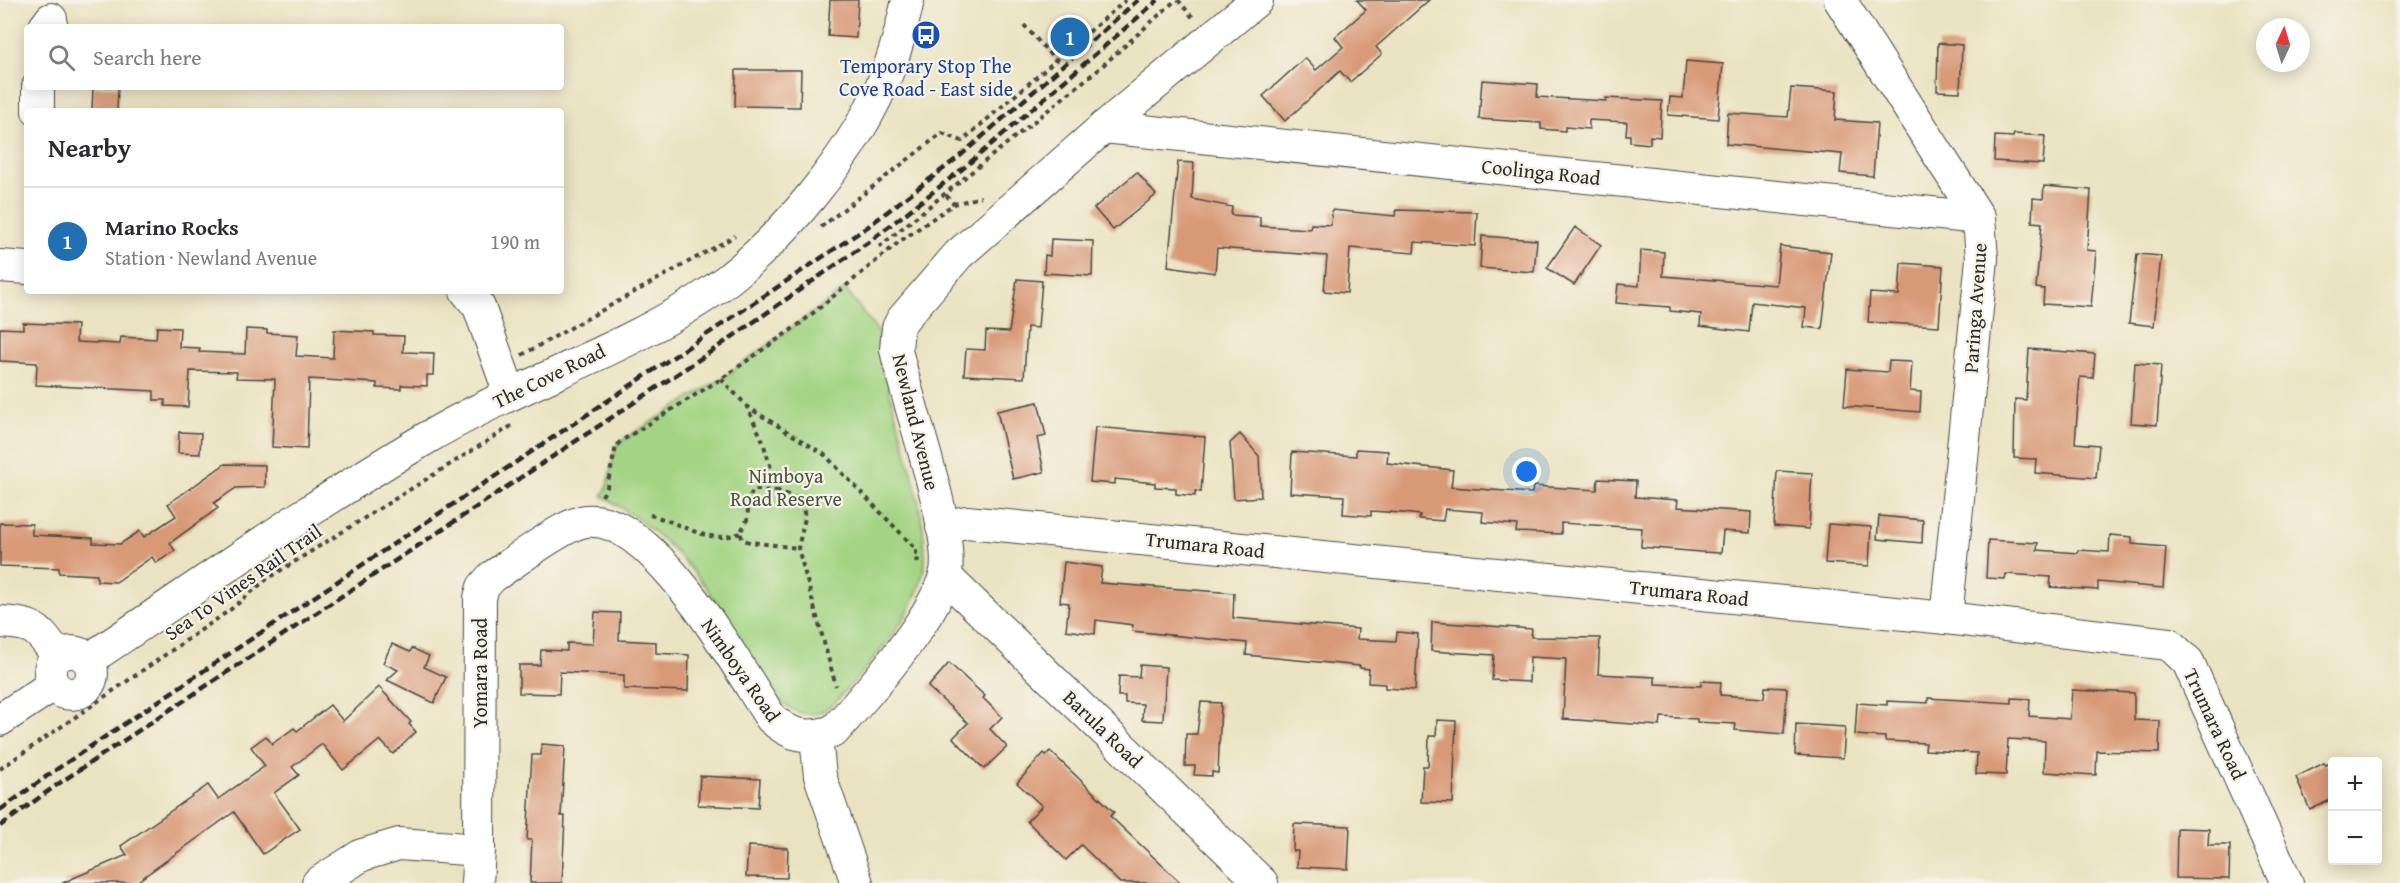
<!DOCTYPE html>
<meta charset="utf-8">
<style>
:root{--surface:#fff;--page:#f2f2f3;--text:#2b2b33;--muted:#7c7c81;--line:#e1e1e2;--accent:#1f6fb2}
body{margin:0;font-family:"Gentium Book Plus",serif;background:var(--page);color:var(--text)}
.controls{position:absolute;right:18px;bottom:18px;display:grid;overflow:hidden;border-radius:6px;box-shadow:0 3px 15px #0003}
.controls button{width:54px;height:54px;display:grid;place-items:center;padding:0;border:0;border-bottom:2px solid var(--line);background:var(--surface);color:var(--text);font:30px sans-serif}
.compass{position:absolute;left:2256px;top:18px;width:54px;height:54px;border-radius:50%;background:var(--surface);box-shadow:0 3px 15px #0003;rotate:4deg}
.you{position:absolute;left:1527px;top:472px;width:21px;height:21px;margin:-15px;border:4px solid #fff;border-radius:50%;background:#1a73e8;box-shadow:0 0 0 9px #1a73e833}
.badge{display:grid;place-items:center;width:39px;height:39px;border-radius:50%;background:var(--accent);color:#fff;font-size:20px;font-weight:700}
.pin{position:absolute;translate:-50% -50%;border:3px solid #fff;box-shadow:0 2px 6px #0006}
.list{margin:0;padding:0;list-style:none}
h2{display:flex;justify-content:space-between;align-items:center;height:78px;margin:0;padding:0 24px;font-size:26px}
h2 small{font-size:20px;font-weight:400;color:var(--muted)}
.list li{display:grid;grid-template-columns:39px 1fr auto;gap:18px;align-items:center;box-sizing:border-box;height:108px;padding:0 24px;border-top:2px solid var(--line)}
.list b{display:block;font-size:22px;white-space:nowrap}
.list p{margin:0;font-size:20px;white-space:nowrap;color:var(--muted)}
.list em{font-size:20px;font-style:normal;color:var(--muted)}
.icon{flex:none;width:33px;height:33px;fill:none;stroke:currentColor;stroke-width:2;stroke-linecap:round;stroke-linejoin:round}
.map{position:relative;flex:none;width:2400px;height:883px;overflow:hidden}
.search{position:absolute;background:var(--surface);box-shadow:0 3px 15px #0003;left:24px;top:24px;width:540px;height:66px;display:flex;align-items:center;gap:15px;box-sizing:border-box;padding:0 21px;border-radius:6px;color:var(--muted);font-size:22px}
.panel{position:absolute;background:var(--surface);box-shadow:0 3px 15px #0003;left:24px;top:108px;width:540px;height:186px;border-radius:6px}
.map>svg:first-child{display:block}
.green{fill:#a3d483;stroke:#678057;stroke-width:1.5}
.building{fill:#d89977}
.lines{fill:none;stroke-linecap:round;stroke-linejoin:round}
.minor-casing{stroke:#484742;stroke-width:34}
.path{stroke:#484742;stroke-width:4;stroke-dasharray:4.5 4.5;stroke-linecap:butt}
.minor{stroke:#fff;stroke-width:32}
.rail{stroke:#2b2b2b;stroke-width:4.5;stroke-dasharray:9 4.5;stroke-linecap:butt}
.labels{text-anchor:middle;stroke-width:4.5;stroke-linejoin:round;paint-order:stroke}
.transit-label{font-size:20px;fill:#164399;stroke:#f7f3e8}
.street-label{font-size:20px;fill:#2b2b2b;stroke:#f7f3e8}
.park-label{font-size:20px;fill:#495541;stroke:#f7f3e8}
</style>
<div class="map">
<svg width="2400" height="883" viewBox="0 0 2400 883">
<rect width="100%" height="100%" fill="#f7f3e8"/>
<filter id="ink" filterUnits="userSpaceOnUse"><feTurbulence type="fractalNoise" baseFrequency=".0167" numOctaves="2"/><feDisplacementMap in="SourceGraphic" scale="12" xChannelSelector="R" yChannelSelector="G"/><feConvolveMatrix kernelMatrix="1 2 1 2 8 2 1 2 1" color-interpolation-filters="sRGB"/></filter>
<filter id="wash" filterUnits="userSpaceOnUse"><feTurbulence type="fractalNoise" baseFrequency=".008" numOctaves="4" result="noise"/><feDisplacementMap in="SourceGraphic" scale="24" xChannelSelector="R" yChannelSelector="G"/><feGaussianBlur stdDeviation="1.35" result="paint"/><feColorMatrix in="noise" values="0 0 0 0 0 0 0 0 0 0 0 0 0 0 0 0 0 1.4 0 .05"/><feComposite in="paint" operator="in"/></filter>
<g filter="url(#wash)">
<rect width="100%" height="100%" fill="#eae3c1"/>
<path class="green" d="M845 289 879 333 880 355C894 418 925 497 925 560 925 572 920 584 916 595 900 633 866 667 840 697 820 720 800 719 778 699 726 616 692 546 602 496L607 487 616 446 621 441 721 379Z"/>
<g id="blocks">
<g class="building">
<polygon points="830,0 858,0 856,38 828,36"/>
<polygon points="1357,0 1429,0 1376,47 1382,54 1350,82 1340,71 1285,121 1263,96 1305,58 1316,70 1343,47 1335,37 1366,10"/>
<polygon points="1938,43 1962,45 1960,92 1937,91"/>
<polygon points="1686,61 1723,64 1718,119 1668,115 1670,97 1683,98"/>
<polygon points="736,70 801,70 800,107 735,106"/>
<polygon points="1482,80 1538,84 1537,97 1606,101 1606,98 1662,101 1660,137 1650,136 1650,144 1630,142 1630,135 1626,135 1627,122 1589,120 1589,129 1565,127 1565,131 1541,129 1541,123 1479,119"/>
<polygon points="93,87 118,87 117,111 92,111"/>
<polygon points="1791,88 1837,91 1835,120 1877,123 1873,176 1840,173 1842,154 1726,144 1728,113 1788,117"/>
<polygon points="2014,134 2045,136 2043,164 1994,161 1995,136 2013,137"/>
<polygon points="1178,162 1194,163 1192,199 1232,207 1231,215 1260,217 1260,226 1310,229 1311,224 1331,225 1332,210 1395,216 1396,210 1477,212 1475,246 1415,242 1414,253 1350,248 1347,293 1324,291 1327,256 1217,248 1215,273 1168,266"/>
<polygon points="1137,172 1156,195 1113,230 1094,208"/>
<polygon points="2044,186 2091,190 2087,250 2096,251 2091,307 2043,304 2044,289 2036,288 2042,223 2032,222 2033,198 2043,199"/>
<polygon points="1575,227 1601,245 1574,285 1547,268"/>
<polygon points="1482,236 1537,240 1534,272 1480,268"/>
<polygon points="1051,239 1093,241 1092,276 1044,273 1045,255 1050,256"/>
<polygon points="1780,246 1831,252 1822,329 1804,327 1806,308 1752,302 1749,332 1700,326 1701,314 1670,311 1670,307 1616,303 1618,284 1639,286 1641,250 1664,252 1663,276 1776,285"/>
<polygon points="2137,254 2161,256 2154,326 2129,323"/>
<polygon points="1901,263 1943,266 1939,326 1868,322 1870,293 1899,295"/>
<polygon points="1017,279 1042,281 1038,328 1027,327 1024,378 964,375 966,349 985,350 986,331 1009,332"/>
<polygon points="23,323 77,325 76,342 120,344 121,337 156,339 157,327 180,328 179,347 200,348 199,352 245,354 246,329 267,330 267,333 298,335 296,356 333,358 334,330 374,332 374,335 404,336 403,352 434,353 433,375 427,375 427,386 401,385 401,389 377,388 377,383 309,379 307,449 272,447 275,379 236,378 237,372 190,371 188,407 165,406 165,400 154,400 154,391 36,385 37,363 0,361 0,328 23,329"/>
<polygon points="2029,349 2095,354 2093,378 2080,377 2075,443 2099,445 2096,478 2035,473 2036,459 2014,458 2015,399 2026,400"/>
<polygon points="1889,361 1912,362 1910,391 1921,392 1920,412 1844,406 1847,369 1888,372"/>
<polygon points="2135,363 2161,365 2157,425 2131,423"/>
<polygon points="1038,402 1046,436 1037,438 1044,472 1013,479 997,411"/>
<polygon points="1095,427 1205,437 1201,492 1195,491 1195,496 1176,494 1176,488 1155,487 1155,483 1115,479 1115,484 1090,482"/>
<polygon points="179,432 201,433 200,454 178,453"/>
<polygon points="1240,434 1259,456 1261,497 1234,499 1230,443"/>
<polygon points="1356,449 1388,451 1387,463 1453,470 1451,487 1532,493 1533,486 1597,490 1598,479 1636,481 1635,497 1678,500 1677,507 1751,512 1750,533 1723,531 1721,553 1701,552 1641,547 1642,528 1561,523 1561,534 1516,532 1517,525 1482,522 1483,512 1445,509 1443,521 1419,519 1420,515 1402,513 1371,511 1371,516 1343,514 1344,496 1290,493 1292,452 1356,456"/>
<polygon points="225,464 265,465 265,487 236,488 214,503 218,508 170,543 175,551 156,563 152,557 116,582 97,581 97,575 59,573 59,568 0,566 0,523 32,524 32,535 93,538 93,543 120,544 140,531 144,537 176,516 168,504"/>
<polygon points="1777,471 1812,473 1809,529 1774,526"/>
<polygon points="1879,516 1923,520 1922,543 1877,539"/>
<polygon points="1828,524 1871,527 1869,566 1825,563"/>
<polygon points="2110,535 2132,537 2132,544 2166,547 2163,588 2098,582 2098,590 2050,587 2051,577 2006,574 2005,579 1986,578 1988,540 2038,543 2037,550 2078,553 2078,550 2109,552"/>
<polygon points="1064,562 1102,567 1100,583 1234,593 1233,618 1358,629 1357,639 1396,641 1397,632 1418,634 1415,690 1385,688 1385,684 1368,683 1369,669 1360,668 1360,666 1246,655 1247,643 1132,631 1133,625 1096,620 1095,634 1066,630 1069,603 1060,602"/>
<polygon points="595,612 620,613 619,640 656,642 656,653 689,655 688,691 624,689 624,675 560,672 559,694 519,693 519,665 540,665 541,650 567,651 567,643 593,644"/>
<polygon points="1432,622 1532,629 1531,637 1600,638 1598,674 1655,677 1655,684 1701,686 1701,681 1721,682 1720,695 1764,698 1765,687 1787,688 1784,734 1735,730 1736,724 1697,722 1697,719 1661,717 1660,726 1563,719 1566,659 1530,657 1529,682 1492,680 1494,655 1431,651"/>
<polygon points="392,644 410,652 412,648 429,656 424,667 446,677 434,703 387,680 398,670 383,663"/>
<polygon points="949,663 985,696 983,698 1002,717 990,729 1007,747 984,769 953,738 968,723 928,687"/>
<polygon points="1140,665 1166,667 1163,721 1142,720 1143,704 1125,703 1125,696 1118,696 1119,676 1139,677"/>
<polygon points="379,687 411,722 409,724 416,732 393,754 380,740 343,770 322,744 292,767 299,775 274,793 300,829 263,854 234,812 135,883 62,883 127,855 121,846 208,785 218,799 265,766 251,747 266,736 272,744 294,728 297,731 330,705 343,721"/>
<polygon points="2072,690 2134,693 2134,720 2160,721 2159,753 2097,751 2096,775 2044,772 2045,741 2008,739 2006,775 1976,774 1977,753 1925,750 1926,743 1885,741 1885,737 1855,735 1857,703 1887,705 1887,701 1928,703 1928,698 2012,703 2012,698 2030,699 2029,716 2070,719"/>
<polygon points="1201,702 1221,703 1218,773 1212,772 1212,776 1194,775 1195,766 1185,766 1186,734 1197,734"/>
<polygon points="1437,720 1456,721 1453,803 1421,802 1423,766 1428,766 1429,736 1436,736"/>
<polygon points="1796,724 1845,727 1843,758 1795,755"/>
<polygon points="542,744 565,746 561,816 565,816 562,883 530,883 532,840 527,840 532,755 541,755"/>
<polygon points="1050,751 1114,812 1110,816 1181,883 1120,883 1081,845 1066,860 1027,821 1042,806 1017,783 1044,753 1046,755"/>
<polygon points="2332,762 2332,799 2310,810 2296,777 2324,763 2326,765"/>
<polygon points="700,776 760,779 758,808 698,805"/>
<polygon points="1294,824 1350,826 1348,869 1297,867 1298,851 1293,851"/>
<polygon points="2177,828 2209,829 2208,845 2230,845 2229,879 2176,878"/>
<polygon points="748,846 788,848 787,878 746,877"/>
</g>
</g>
</g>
<g filter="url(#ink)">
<use href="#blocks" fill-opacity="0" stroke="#484742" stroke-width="1.5"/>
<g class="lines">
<g class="minor-casing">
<g id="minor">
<polyline points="1840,0 1979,218 1982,259 1946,618"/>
<polyline points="45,27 51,19"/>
<polyline points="38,87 38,111"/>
<polyline points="1104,127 1979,218"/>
<polyline points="0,266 27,268"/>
<polyline points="466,291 479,307 510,394"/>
<polyline points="942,527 967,522 1946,618 2169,644 2188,662 2287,883"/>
<polyline points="945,576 1262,883"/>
<path d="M0 622C37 624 36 628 58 656"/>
<circle cx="71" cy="673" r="21"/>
<path d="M88 660C199 586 310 507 425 439 514 386 616 354 702 298 776 250 858 150 889 68 897 47 903 22 908 0"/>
<polyline points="0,720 53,685"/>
<polyline points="816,737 820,776 857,883"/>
<polyline points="318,883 362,855 399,844 479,850"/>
<path d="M477 883 479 850 480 598 483 587 492 577C512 564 565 523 586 521 653 513 738 668 771 718 791 737 808 739 834 731 867 694 931 622 945 576 957 538 905 397 896 349L898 328 902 320 958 255 1104 127 1257 0"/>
</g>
</g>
<g class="path">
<polyline points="1178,0 1195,20"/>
<polyline points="1024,25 1056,61"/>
<polyline points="946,195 954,204"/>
<polyline points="821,227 942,133 962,141 1126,0"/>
<polyline points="879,247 1100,68 1176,0"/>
<polyline points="522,355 735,236"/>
<polyline points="721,379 746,405 762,439 778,491 792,496 803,507 805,518 798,548 836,686"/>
<polyline points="746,406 825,455 916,549 916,560 920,561"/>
<polyline points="778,491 753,490 749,498 747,520 740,533 743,540 750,542 798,548"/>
<polyline points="602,496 607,487 616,446 621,441 721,379 801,323 899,242 954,204 981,197"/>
<path d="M650 515C683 523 708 546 740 533"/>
<polyline points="0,769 230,610 267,579 513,425"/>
</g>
<use href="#minor" class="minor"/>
<g class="rail">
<polyline points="0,810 54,771 866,228 960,156 1138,0"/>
<polyline points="0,826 61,782 709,353 873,239 966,166 1158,0"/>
</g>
</g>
</g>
<defs>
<g id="bus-disc" transform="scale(1.5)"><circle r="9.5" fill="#1a4fb4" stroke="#f7f3e8"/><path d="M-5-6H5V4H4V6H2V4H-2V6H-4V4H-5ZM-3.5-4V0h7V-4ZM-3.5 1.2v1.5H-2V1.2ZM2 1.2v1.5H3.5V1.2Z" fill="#fff"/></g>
</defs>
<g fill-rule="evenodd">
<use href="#bus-disc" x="926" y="35"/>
</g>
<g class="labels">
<g class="transit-label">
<text x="926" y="73">Temporary Stop The<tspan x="926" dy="23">Cove Road - East side</tspan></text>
</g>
<g class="street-label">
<text transform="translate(1541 172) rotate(6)" y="7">Coolinga Road</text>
<text transform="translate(1975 308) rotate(-86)" y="7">Paringa Avenue</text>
<text transform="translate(549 376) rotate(-26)" y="7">The Cove Road</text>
<text transform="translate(916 422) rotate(76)" y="7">Newland Avenue</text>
<text transform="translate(1205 545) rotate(6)" y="7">Trumara Road</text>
<text transform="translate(243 582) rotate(-35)" y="7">Sea To Vines Rail Trail</text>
<text transform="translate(1689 593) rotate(6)" y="7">Trumara Road</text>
<text transform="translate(741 670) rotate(55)" y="7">Nimboya Road</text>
<text transform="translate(480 673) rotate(-90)" y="7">Yomara Road</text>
<text transform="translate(2215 724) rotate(65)" y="7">Trumara Road</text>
<text transform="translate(1103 729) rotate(44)" y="7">Barula Road</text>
</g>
<g class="park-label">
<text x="786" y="483">Nimboya<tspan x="786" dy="23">Road Reserve</tspan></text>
</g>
</g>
</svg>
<div class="controls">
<button>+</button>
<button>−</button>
</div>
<svg class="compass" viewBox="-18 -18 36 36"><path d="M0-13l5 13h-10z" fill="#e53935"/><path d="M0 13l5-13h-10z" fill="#7c7c81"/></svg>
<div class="you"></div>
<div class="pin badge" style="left:1070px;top:37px">1</div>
<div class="search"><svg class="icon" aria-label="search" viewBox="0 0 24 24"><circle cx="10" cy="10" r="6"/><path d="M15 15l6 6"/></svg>Search here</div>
<section class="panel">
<h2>Nearby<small></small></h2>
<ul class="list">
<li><span class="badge">1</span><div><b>Marino Rocks</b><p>Station · Newland Avenue</p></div><em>190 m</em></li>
</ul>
</section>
</div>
